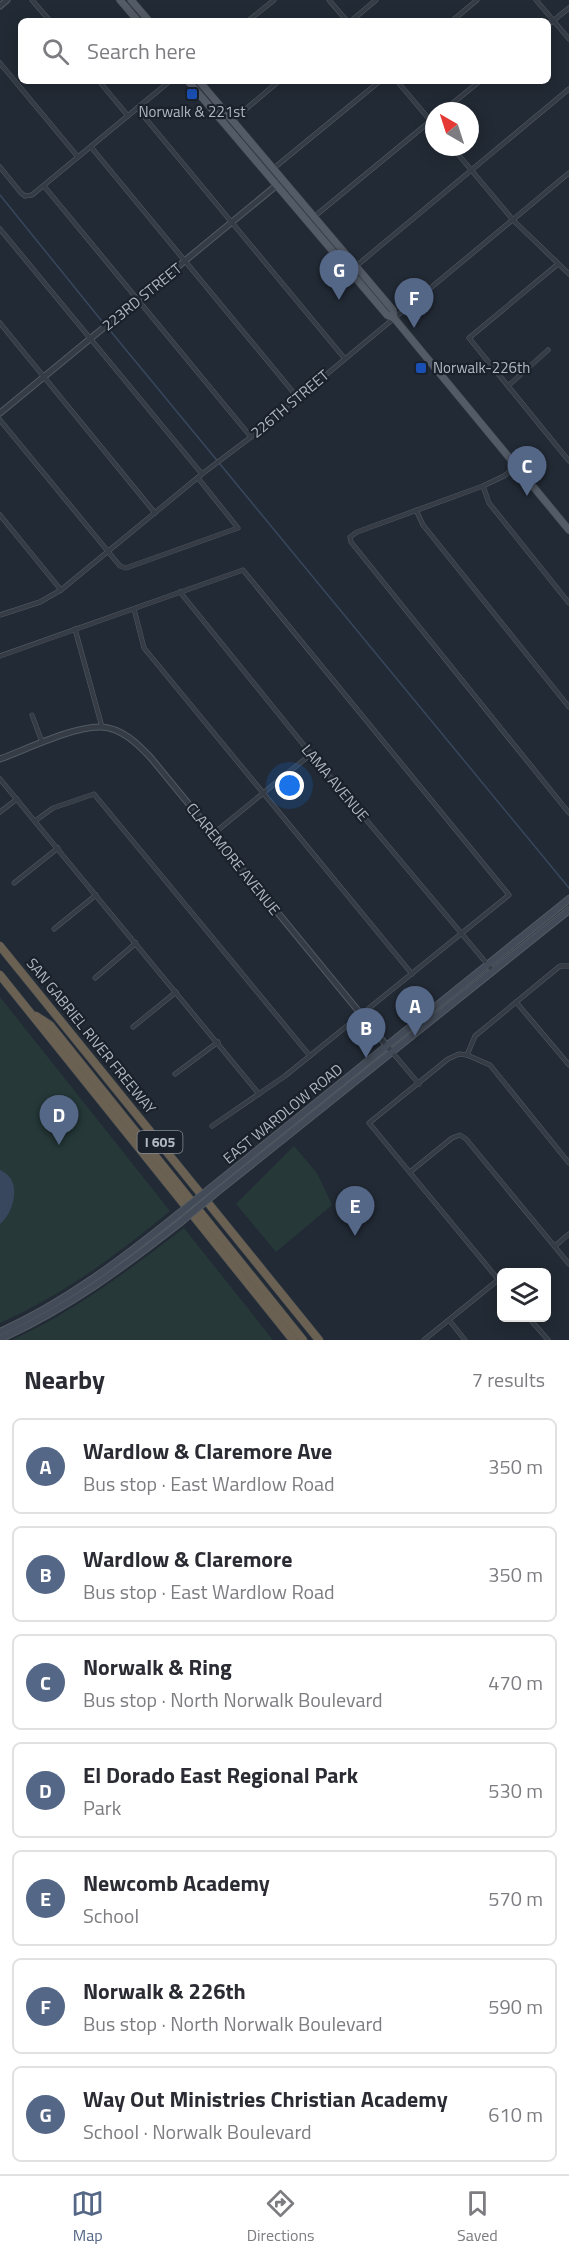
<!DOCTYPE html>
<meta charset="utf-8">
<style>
:root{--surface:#fff;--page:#f2f2f3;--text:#2b2b33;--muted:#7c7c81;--line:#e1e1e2;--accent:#556787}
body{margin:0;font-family:"Titillium Web",sans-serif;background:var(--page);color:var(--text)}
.controls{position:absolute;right:18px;bottom:18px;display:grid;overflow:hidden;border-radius:9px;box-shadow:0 3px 15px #0003}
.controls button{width:54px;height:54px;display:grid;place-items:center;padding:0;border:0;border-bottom:2px solid var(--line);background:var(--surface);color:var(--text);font:30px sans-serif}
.compass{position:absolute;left:425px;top:102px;width:54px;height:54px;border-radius:50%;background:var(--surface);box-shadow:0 3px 15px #0003;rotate:321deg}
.you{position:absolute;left:290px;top:786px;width:21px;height:21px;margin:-15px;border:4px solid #fff;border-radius:50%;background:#1a73e8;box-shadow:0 0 0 9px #1a73e833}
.badge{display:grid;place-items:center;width:39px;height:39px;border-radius:50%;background:var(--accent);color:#fff;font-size:20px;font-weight:700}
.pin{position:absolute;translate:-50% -50px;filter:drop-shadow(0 2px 3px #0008)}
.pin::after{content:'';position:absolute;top:32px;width:21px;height:18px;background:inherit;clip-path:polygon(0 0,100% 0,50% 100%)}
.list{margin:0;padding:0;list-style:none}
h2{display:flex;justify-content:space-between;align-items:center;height:78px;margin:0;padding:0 24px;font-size:26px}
h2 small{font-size:20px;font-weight:400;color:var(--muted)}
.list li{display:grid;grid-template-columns:39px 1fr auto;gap:18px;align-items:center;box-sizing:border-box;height:96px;margin:0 12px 12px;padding:0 12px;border:2px solid var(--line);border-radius:9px}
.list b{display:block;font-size:22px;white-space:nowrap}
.list p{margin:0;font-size:20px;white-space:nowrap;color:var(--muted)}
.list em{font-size:20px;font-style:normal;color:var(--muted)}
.icon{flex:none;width:33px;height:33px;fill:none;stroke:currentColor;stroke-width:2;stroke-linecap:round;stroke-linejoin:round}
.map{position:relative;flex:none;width:569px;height:1340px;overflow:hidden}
.search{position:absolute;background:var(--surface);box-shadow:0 3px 15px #0003;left:18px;right:18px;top:18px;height:66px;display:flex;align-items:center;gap:15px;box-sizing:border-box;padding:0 21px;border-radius:9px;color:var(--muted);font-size:22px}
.sheet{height:834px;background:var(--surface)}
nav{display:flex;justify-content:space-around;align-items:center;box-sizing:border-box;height:84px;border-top:2px solid var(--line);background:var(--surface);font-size:16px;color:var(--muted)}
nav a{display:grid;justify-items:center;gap:3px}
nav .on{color:var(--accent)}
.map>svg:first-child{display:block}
.green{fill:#263838}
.water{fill:#38475d}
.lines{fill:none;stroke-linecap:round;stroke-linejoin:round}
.stream{stroke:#38475d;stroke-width:1.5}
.minor-casing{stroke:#525a63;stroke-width:5}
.tertiary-casing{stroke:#525a63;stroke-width:7}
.secondary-casing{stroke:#525a63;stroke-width:8}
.primary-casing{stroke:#3e454f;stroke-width:8}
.motorway-casing{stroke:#3f4750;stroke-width:9}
.minor{stroke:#353c46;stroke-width:4}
.tertiary{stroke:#353c46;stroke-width:5}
.secondary{stroke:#434b58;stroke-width:6}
.primary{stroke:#535b66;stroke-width:7}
.motorway{stroke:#6b6152;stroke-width:8}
.secondary-bridge-casing{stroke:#525a63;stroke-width:8;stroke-linecap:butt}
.secondary-bridge{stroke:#434b58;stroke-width:6}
.transit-dot{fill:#1a4fb4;stroke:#1a212a;stroke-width:2}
.labels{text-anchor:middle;stroke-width:4.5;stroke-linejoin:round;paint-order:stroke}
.shield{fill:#1a212a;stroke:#828a94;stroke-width:1.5}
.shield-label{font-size:14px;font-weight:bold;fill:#afb7c2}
.poi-label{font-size:15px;fill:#afb7c2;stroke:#1a212a}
.street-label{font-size:15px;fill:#afb7c2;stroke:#1a212a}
</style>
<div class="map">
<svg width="569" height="1340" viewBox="0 0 569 1340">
<rect width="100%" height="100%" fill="#222a35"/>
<g class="green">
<path d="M0 997 170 1211C117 1255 63 1295 0 1323Z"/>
<polygon points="294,1146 317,1173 332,1205 276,1252 236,1204"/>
<path d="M184 1228 273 1340H12C75 1311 129 1270 184 1228Z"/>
</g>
<path class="water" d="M0 1170C4 1172 9 1175 11 1179 19 1193 11 1215 0 1224Z"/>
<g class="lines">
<g class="stream">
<polyline points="0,195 105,325"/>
<polyline points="108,328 569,888"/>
</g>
<g class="minor-casing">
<g id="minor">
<polyline points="32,0 50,21"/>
<polyline points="329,0 347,21"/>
<polyline points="536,0 569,39"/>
<polyline points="248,21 274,0"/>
<polyline points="351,21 376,0"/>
<polyline points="452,21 477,0"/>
<polyline points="548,25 569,8"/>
<polyline points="0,63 78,157"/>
<polyline points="99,81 128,116"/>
<polyline points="397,81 434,125"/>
<polyline points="137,108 345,359"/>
<polyline points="443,111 480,81"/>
<polyline points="233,120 279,81"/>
<polyline points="91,147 298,398"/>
<polyline points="452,147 513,220 569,274"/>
<polyline points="0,167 21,193 25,196 32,195 170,81"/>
<polyline points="274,168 380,81"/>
<polyline points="44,186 251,437"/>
<polyline points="315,216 434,118"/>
<polyline points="0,229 202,474"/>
<polyline points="558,264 469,338 569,461"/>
<polyline points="355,267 569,89"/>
<polyline points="0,323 155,513"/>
<polyline points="508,386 548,350"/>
<polyline points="0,420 120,566 126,568 238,528 198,478"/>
<polyline points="517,466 504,476 483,486 357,532 350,537 351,542 569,813"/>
<polyline points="483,486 489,503 569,603"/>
<polyline points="416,510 423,525 569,707"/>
<polyline points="0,515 61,590"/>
<polyline points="180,592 311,754 493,971"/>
<polyline points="134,609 144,648 412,974"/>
<polyline points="0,615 40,602 61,590 202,474 251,437 569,173"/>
<polyline points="75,629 102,727"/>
<polyline points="0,656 243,570 509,895 285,1076 212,1126"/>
<polyline points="32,715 42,742"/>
<polyline points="0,779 259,1094"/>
<polyline points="0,812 17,799"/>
<polyline points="35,821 53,808 94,794 310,1056"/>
<polyline points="213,834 311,754"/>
<polyline points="14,883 58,848"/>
<polyline points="54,929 96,895"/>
<polyline points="95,978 136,943"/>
<polyline points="516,1002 569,1065"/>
<polyline points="133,1027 176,992"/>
<polyline points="392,1052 419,1084"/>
<polyline points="467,1055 490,1065 569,1163"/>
<polyline points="175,1074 218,1042"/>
<polyline points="410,1172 452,1138 460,1135 466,1139 569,1264"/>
<polyline points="555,1246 569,1234"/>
<polyline points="502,1284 369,1123 448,1059 459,1054 467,1055 475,1036 560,966 569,966"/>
<polyline points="529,1318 548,1340"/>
<polyline points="449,1320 465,1340"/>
<polyline points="424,1340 498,1280"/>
</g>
</g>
<g class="tertiary-casing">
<g id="tertiary">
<polyline points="0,6 7,0"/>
<polyline points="0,413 283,180"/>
<path d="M0 759C27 749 74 726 101 727 122 728 138 744 151 758L392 1052"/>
</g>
</g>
<g class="secondary-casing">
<g id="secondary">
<polyline points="213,1186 569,899"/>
<polyline points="217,1192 569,910"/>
<path d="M0 1332C66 1302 121 1260 177 1215"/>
<path d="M0 1339C70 1307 122 1268 182 1221"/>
</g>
</g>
<g class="primary-casing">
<g id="primary">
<polyline points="120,0 138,21"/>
<polyline points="131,0 149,21"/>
<polyline points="188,81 387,315 394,318 569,530"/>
<polyline points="199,81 393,310 394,318"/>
</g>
</g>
<g class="motorway-casing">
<g id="motorway">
<polyline points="0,946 319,1340"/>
<polyline points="0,975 293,1340"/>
<polyline points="36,1016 50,1025 303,1340"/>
</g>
</g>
<use href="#minor" class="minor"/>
<use href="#tertiary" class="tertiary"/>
<use href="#secondary" class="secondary"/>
<use href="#primary" class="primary"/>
<use href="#motorway" class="motorway"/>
<g class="secondary-bridge-casing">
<g id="secondary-bridge">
<polyline points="177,1215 213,1186"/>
<polyline points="182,1221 217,1192"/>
</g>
</g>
<use href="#secondary-bridge" class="secondary-bridge"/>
</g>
<g class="transit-dot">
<rect x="186" y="88" width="12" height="12" rx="3"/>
<rect x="415" y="362" width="12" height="12" rx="3"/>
</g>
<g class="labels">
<rect class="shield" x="137.5" y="1131" width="45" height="22" rx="4.5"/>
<g class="shield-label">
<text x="160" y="1147">I 605</text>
</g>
<g class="poi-label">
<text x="192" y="117">Norwalk &amp; 221st</text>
<text x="433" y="373" text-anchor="start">Norwalk-226th</text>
</g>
<g class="street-label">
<text transform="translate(142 297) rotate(-39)" y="5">223RD STREET</text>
<text transform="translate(290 404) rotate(-40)" y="5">226TH STREET</text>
<text transform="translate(335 783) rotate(50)" y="5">LAMA AVENUE</text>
<text transform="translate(233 859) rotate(51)" y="5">CLAREMORE AVENUE</text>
<text transform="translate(91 1036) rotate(51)" y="5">SAN GABRIEL RIVER FREEWAY</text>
<text transform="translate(283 1114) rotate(-39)" y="5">EAST WARDLOW ROAD</text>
</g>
</g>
</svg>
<div class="controls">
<button><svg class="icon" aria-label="layers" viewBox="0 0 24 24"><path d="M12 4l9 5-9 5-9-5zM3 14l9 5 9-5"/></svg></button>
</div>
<svg class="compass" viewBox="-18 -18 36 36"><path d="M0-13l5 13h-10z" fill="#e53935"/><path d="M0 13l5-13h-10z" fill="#7c7c81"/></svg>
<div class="you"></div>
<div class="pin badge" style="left:415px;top:1036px">A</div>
<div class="pin badge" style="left:366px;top:1058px">B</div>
<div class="pin badge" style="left:527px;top:496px">C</div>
<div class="pin badge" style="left:59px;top:1145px">D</div>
<div class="pin badge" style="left:355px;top:1236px">E</div>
<div class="pin badge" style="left:414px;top:328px">F</div>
<div class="pin badge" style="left:339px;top:300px">G</div>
<div class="search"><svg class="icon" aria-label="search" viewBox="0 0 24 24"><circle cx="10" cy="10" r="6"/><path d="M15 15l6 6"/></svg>Search here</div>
</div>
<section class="sheet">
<h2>Nearby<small>7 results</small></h2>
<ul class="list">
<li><span class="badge">A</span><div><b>Wardlow &amp; Claremore Ave</b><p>Bus stop · East Wardlow Road</p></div><em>350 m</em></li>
<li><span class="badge">B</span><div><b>Wardlow &amp; Claremore</b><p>Bus stop · East Wardlow Road</p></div><em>350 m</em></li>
<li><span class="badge">C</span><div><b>Norwalk &amp; Ring</b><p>Bus stop · North Norwalk Boulevard</p></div><em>470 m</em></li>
<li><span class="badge">D</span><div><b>El Dorado East Regional Park</b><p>Park</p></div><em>530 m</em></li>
<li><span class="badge">E</span><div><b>Newcomb Academy</b><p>School</p></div><em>570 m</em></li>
<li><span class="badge">F</span><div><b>Norwalk &amp; 226th</b><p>Bus stop · North Norwalk Boulevard</p></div><em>590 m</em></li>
<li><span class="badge">G</span><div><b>Way Out Ministries Christian Academy</b><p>School · Norwalk Boulevard</p></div><em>610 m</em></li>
</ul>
</section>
<nav>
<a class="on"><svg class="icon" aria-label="map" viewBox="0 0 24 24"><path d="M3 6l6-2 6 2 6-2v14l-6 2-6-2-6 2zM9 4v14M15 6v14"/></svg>Map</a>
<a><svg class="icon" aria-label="directions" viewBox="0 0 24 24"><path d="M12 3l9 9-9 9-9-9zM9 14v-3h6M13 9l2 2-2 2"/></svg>Directions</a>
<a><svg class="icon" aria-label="saved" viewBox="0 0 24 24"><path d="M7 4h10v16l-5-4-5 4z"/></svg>Saved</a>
</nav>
